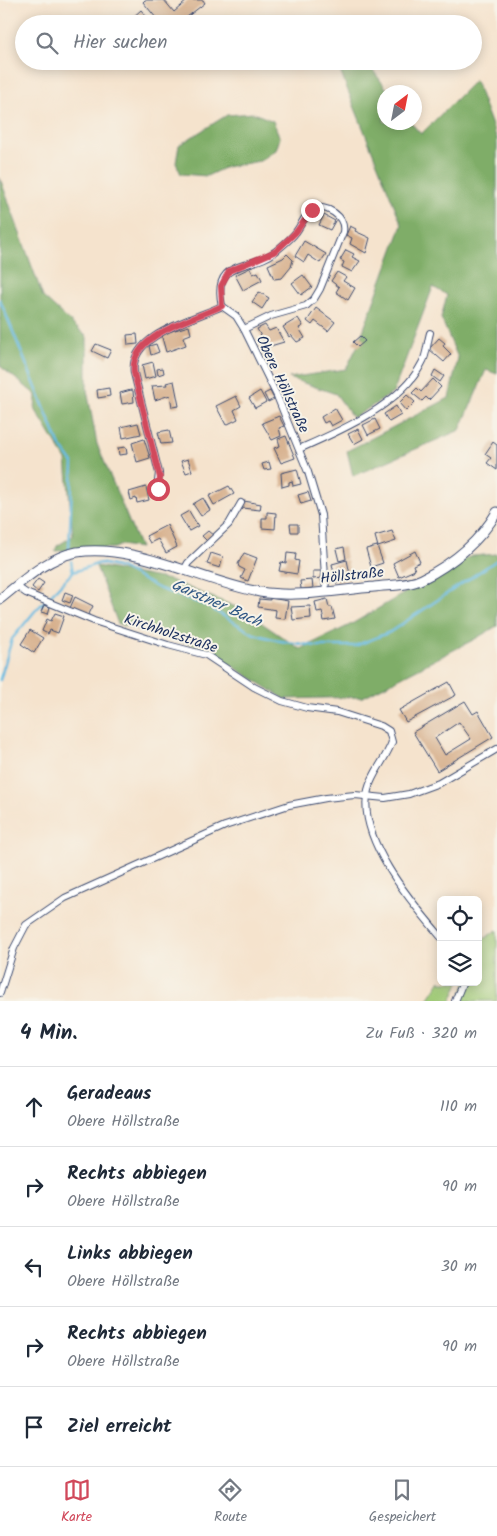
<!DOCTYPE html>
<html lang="de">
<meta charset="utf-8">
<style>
:root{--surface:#fff;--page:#f2f2f3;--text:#1f2937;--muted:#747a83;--line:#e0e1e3;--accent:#d1495b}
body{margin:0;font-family:Kalam,sans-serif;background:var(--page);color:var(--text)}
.controls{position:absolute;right:15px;bottom:15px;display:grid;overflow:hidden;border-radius:8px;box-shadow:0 2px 12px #0003}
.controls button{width:45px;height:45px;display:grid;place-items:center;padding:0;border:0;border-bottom:1px solid var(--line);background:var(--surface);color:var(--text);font:25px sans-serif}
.compass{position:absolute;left:377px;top:85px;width:45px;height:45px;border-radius:50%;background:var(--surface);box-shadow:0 2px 12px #0003;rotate:32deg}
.stop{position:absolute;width:15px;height:15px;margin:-11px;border:4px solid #d1495b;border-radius:50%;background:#fff}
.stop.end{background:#d1495b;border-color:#fff;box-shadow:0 1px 5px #0008}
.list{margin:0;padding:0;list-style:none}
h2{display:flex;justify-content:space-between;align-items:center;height:65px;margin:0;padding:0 20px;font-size:21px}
h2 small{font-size:16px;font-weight:400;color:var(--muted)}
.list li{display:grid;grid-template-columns:32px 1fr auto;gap:15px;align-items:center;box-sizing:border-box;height:80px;padding:0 20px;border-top:1px solid var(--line)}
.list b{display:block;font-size:19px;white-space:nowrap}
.list p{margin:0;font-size:16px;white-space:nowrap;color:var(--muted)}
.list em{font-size:16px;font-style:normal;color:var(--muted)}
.icon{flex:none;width:28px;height:28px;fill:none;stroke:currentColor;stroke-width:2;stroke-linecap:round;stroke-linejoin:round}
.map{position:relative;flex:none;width:497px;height:1001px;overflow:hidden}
.search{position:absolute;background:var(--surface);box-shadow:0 2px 12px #0003;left:15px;right:15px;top:15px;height:55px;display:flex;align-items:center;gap:12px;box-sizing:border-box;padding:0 18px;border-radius:28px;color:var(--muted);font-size:19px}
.sheet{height:465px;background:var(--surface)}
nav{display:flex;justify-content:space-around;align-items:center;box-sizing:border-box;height:70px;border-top:1px solid var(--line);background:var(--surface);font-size:14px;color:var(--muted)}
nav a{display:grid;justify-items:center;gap:2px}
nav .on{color:var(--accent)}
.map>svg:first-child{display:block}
.green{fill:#9fc976;stroke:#5d7c6a}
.forest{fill:#7fad67;stroke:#4d6e62}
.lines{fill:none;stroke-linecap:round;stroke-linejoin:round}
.stream{stroke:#64b9e1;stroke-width:2.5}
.building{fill:#d7b08d;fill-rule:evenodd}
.street-casing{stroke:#3c4a6f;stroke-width:8}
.secondary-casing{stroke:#3c4a6f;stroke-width:11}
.street{stroke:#fff;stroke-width:6}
.secondary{stroke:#fff;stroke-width:9}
.route{stroke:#d1495b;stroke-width:6}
.labels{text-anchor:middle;stroke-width:4;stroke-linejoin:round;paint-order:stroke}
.street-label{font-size:15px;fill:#1b2f5e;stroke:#f7f3e8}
.water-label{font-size:16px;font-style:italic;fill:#315885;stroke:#f7f3e8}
</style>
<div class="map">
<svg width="497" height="1001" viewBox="0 0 497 1001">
<rect width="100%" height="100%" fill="#f7f3e8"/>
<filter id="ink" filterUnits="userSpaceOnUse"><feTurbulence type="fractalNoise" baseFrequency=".02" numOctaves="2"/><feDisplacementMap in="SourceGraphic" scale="10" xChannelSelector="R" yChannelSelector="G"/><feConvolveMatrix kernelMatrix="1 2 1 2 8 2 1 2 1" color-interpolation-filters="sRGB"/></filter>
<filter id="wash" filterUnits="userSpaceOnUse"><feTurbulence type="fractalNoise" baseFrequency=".0096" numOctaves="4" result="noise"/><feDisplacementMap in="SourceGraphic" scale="20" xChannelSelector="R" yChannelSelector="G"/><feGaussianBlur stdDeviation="1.12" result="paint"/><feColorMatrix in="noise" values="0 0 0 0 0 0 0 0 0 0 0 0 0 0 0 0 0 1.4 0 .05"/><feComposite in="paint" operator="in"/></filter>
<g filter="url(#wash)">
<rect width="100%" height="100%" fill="#f5e3cd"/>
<g class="green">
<polygon points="497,930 497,1001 459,1001 466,982 478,982 478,943"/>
<polygon points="441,980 441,982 459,982 451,1001 427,1001"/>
</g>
<g class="forest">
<polygon points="336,61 366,61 389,92 384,92 384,122 411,123 421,134 475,80 497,139 497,374 486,370 460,430 353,476 347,451 449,398 458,358 441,318 447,295 433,287 393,393 353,418 336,394 289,378 346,369 358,345 402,225"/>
<polygon points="254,113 273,121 280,138 276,150 260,161 226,167 207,176 181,174 176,163 179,145 227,115"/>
<polygon points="0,178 43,297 87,337 87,390 97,444 140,548 121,545 115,548 55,551 57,546 73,536 66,460 35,409 36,395 0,366"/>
<polygon points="497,554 497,626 475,639 363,697 285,699 202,647 118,624 96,566 170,580 241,609 300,649 350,625 459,561 472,556"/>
</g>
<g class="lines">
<g class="stream">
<polyline points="0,300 59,444 73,463 69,549"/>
<polyline points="71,561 73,572"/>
<polyline points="0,680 12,639 35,611 73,572 100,563 121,568 160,589 205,605 254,634 280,641 317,646 355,646 390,632 497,560"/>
</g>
</g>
<g id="blocks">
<g class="building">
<polygon points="145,0 164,0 174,12 188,0 203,0 205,3 178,24 161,24 143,2"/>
<polygon points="141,10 153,24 135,24 131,19"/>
<polygon points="324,215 335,221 330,230 319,225"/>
<polygon points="350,226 356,229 355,231 370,238 366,253 350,244 352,238 346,235"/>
<polygon points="304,241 326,254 320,263 308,255 304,262 295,256"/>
<polygon points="346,250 354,254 352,257 360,261 352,272 342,267 344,262 340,260"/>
<polygon points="287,254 293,260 291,267 282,278 274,279 268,265 283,258"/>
<polygon points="250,268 253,274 258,272 262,280 243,290 235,275"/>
<polygon points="337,272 346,277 343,281 355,288 348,300 336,292 339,287 331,281"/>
<polygon points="303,275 312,287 301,295 292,283"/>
<polygon points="259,292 269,298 262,309 252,302"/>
<polygon points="316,308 335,322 328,331 315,321 312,325 307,321"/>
<polygon points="298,318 303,326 299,328 305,338 297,342 291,335 289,337 283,327"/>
<polygon points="265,325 269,331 276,328 284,342 267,347 257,329"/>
<polygon points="189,326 191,334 183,337 186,345 166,352 161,334"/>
<polygon points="137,334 138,344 128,345 127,335"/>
<polygon points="360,336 365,341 358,347 353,342"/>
<polygon points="439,338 445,343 443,346 451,354 444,362 429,349"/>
<polygon points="96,344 111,350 107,358 92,351"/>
<polygon points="156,344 159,352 151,355 149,346"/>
<polygon points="153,362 156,376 145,379 142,365"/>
<polygon points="163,368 164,373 158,375 157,369"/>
<polygon points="435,370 444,376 440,382 432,376"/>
<polygon points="433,379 441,387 429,400 426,397 422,401 412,393 417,388 421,392"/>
<polygon points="174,381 179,406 172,407 170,395 155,400 152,386 167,385 166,383"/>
<polygon points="109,388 110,396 98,398 97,390"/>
<polygon points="131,390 133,391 134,402 122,404 120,393"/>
<polygon points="260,391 266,402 255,408 249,398"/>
<polygon points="270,391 274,399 268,402 264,394"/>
<polygon points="407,395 415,402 406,411 399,403"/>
<polygon points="236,396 241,406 234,410 238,419 226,425 216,406"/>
<polygon points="396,406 401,415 389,422 384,414"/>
<polygon points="335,408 342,420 331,426 328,421 324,423 321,417"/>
<polygon points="279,416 284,426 279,428 281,436 272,440 262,423"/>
<polygon points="375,419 380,429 368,435 363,425"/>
<polygon points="138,423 141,434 123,438 121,427"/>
<polygon points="358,429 363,439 354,444 348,434"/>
<polygon points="169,430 172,443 161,444 158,432"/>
<polygon points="286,436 295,458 281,463 274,448 280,446 278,439"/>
<polygon points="144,439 150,458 137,462 132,443"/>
<polygon points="493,442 497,445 497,470 487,463 491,458 485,454"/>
<polygon points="126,447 127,454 119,455 118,448"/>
<polygon points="188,459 192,471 186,473 181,461"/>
<polygon points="269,462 271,469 264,470 262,464"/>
<polygon points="297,469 301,484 293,486 292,481 289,482 289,485 282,487 281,473"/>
<polygon points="229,486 234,494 214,505 209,496"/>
<polygon points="146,487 149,500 137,503 136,498 131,500 129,492"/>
<polygon points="308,492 311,501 301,504 298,495"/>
<polygon points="203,498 210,510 201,516 193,504"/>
<polygon points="244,501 261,504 260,510 242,508"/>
<polygon points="189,511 198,526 189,531 180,516"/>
<polygon points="267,512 276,513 275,529 262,528 262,518 267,518"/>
<polygon points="290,524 298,524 298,532 291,532"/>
<polygon points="167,525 177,547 166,553 158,539 150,543 146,536"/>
<polygon points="208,531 214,536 208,542 202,536"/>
<polygon points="392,531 396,541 378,547 375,536"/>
<polygon points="377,546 383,563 371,567 366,549"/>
<polygon points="344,547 346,559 339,561 336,549"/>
<polygon points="415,551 420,562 413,565 415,570 399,577 393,563"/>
<polygon points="211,553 223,557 220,568 207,564"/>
<polygon points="244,553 257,558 248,581 241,578 245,570 239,567 238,564"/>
<polygon points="287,553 296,554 295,560 299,561 297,574 279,571 281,562 286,563"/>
<polygon points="347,560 351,579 336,583 332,564"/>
<polygon points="313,571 322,571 322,578 313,579"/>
<polygon points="38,579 44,583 38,592 32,587"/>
<polygon points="312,580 313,588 301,589 300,581"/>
<polygon points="65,592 73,595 70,603 62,600"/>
<polygon points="75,597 93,606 88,616 70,608"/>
<polygon points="270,598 288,601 285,619 275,618 276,610 258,607 259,599 270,600"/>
<polygon points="327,599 329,607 332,607 335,619 324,621 322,611 317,612 315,602"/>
<polygon points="44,605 50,607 48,614 41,612"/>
<polygon points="310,606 311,618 293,620 291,607"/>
<polygon points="55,613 64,616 58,633 50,630 48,634 42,631 47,619 51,621"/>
<polygon points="30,630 43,638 34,653 21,644"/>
<polygon points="449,682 456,695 406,722 399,710"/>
<path d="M465 701 473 714 478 711 493 737 437 771 413 732ZM459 722 471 739 445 755 435 738Z"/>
</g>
</g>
</g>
<g filter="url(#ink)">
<use href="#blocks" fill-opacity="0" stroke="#3c4a6f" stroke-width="1"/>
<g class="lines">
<g class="street-casing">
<g id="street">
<path d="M222 306C211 257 253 271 276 251 283 245 291 239 296 232 302 224 304 216 312 209 326 204 346 216 343 232L320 289 314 299 306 306 271 316 244 329"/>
<path d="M299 449C340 431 401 405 422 363 427 355 427 343 430 333"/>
<path d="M157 489 159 473 134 373C128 334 196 319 222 306L236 316 244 329 277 396 308 472 321 515 326 592"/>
<polyline points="184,570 188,563 229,524 241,503"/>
<path d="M16 586 26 593 94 621 168 645 206 655 254 687 282 701 307 708 337 712 381 726 389 731 392 742C386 759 372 773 368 790 356 838 412 903 441 937"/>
<polyline points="0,993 14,948 26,925 65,898 225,826 289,805 326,798 355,795 385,798 409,794 439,783 497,749"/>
<polyline points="455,1001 463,982"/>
</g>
</g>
<g class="secondary-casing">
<path id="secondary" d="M0 599C23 581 46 558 77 552 135 543 203 582 260 592 297 598 337 590 374 587 389 585 408 586 422 579 452 564 480 541 497 512"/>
</g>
<use href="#street" class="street"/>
<use href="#secondary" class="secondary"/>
</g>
</g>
<g class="lines" filter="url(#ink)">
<path class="route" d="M158 489 160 478 134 373C128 334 196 319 222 306L221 286 229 271 276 251 296 232 312 210"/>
</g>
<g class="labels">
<g class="street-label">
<text transform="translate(283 384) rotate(65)" y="5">Obere Höllstraße</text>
<text transform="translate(352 575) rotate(-6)" y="5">Höllstraße</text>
<text transform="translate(171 633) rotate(18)" y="5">Kirchholzstraße</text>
</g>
<g class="water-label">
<text transform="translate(217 602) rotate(24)" y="6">Garstner Bach</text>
</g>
</g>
</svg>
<div class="controls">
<button><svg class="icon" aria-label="locate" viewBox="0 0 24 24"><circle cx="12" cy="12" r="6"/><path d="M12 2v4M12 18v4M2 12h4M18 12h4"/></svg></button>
<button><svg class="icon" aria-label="layers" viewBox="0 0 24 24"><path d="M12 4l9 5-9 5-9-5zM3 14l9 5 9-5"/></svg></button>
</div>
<svg class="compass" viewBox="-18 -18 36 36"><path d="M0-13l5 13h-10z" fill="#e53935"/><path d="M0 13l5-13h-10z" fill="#747a83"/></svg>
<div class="stop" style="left:158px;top:489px"></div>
<div class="stop end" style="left:312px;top:210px"></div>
<div class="search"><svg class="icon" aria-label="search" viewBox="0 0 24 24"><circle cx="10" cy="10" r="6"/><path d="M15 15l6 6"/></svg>Hier suchen</div>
</div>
<section class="sheet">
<h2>4 Min.<small>Zu Fuß · 320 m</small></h2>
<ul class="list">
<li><svg class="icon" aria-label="ahead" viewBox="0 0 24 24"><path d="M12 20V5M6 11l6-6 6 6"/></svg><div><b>Geradeaus</b><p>Obere Höllstraße</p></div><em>110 m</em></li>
<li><svg class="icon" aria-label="right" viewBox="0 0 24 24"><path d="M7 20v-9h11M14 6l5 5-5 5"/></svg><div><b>Rechts abbiegen</b><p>Obere Höllstraße</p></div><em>90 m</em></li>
<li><svg class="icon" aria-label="left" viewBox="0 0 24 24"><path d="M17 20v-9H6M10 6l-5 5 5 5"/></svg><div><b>Links abbiegen</b><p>Obere Höllstraße</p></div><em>30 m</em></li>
<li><svg class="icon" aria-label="right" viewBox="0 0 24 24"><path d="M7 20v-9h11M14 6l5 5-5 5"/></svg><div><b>Rechts abbiegen</b><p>Obere Höllstraße</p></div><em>90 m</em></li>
<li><svg class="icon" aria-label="arrive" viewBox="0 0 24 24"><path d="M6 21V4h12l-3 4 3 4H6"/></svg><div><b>Ziel erreicht</b></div></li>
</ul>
</section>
<nav>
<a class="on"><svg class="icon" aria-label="map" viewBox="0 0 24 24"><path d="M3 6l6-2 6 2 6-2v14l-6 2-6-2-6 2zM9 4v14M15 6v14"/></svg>Karte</a>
<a><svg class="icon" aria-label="directions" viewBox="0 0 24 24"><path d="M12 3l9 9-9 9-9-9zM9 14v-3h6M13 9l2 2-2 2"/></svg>Route</a>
<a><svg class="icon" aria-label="saved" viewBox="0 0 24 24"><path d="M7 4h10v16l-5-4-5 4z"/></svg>Gespeichert</a>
</nav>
